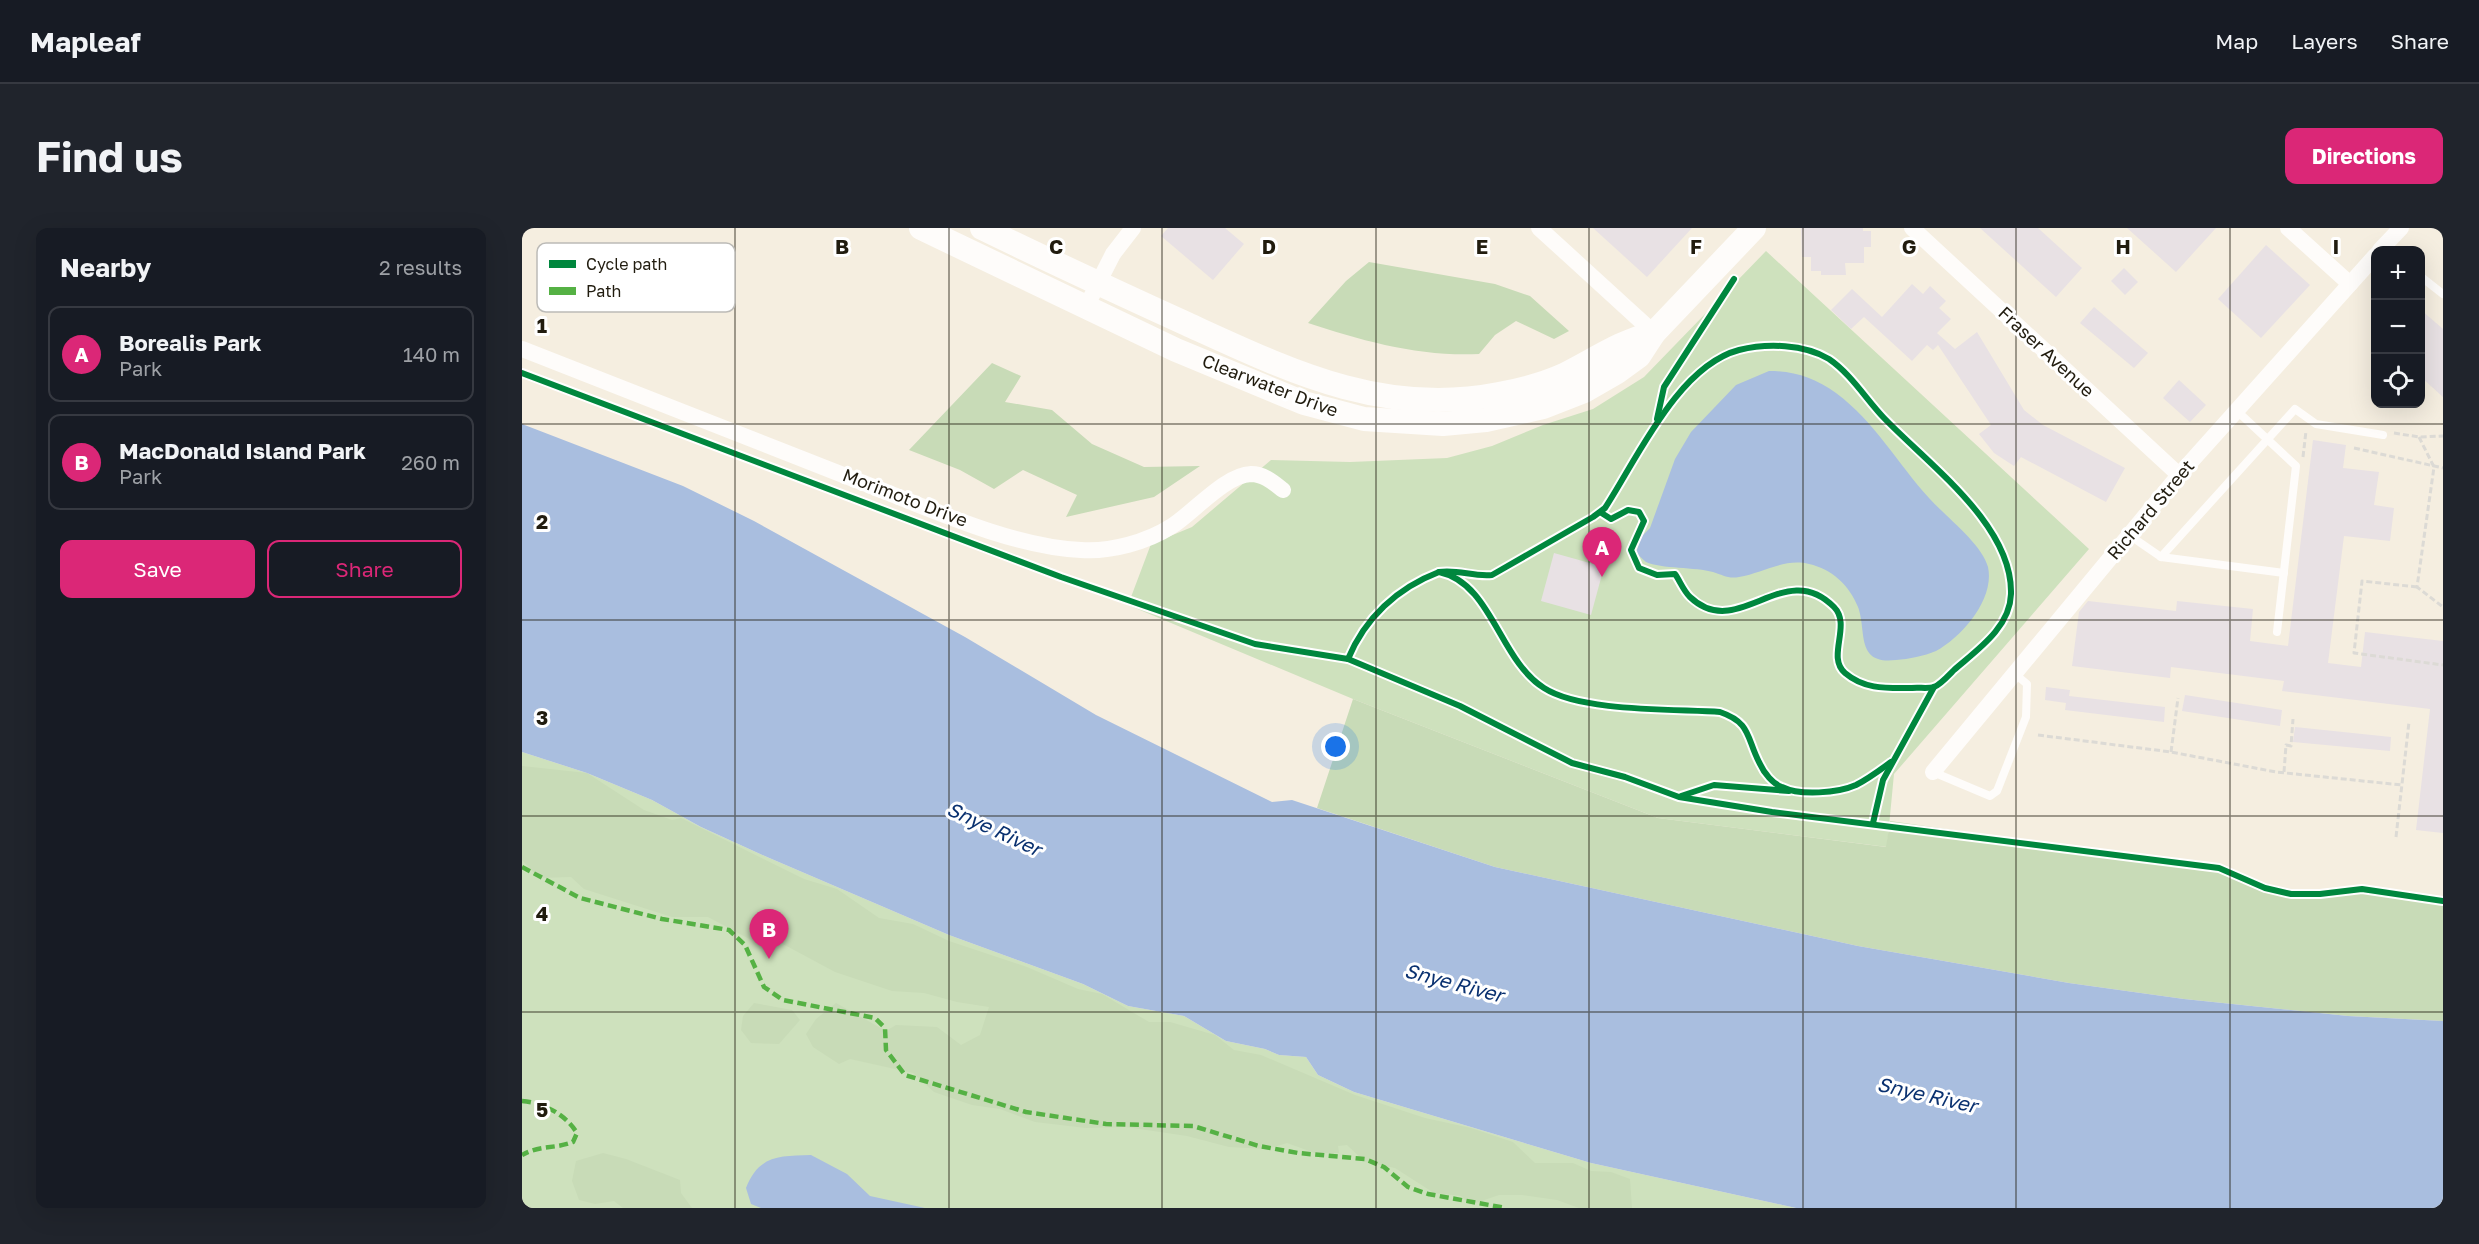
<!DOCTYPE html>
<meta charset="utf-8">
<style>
:root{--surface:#171b24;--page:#20242c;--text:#f1f3f6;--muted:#9ea1a6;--line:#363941;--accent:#db2777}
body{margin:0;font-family:"Golos Text",sans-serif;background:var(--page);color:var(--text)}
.controls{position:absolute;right:18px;top:18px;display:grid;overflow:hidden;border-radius:12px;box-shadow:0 6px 24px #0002}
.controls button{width:54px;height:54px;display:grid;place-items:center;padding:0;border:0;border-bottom:2px solid var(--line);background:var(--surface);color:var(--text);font:30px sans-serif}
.you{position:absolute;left:814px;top:519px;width:21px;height:21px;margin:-15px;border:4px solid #fff;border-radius:50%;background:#1a73e8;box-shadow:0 0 0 9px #1a73e833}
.badge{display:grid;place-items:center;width:39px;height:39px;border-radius:50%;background:var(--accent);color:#fff;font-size:20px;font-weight:700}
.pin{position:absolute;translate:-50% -50px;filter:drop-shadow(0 2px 3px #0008)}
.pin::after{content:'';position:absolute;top:32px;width:21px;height:18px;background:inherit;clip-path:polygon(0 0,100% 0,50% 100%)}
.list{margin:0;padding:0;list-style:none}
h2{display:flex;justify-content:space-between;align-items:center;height:78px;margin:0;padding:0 24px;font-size:26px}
h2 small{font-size:20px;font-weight:400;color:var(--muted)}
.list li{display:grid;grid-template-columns:39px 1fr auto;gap:18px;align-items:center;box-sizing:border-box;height:96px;margin:0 12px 12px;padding:0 12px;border:2px solid var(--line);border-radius:12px}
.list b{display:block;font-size:22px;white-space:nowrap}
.list p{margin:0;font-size:20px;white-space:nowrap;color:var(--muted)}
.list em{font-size:20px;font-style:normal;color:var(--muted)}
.actions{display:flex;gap:12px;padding:18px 24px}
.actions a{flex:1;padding:14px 0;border:2px solid var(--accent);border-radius:12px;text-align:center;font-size:21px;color:var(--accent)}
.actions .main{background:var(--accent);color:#fff}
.icon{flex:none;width:33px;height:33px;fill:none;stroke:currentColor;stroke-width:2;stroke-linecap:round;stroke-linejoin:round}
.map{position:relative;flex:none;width:1921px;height:980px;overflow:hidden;border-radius:12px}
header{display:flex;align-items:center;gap:36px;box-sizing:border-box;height:84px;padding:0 30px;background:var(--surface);border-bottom:2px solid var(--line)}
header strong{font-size:28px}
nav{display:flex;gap:33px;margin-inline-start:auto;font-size:21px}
.intro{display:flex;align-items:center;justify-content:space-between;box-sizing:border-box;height:144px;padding:0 36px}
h1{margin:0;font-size:42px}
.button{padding:15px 27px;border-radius:12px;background:var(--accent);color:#fff;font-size:21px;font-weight:700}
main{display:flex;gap:36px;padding:0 36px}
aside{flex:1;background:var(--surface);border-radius:12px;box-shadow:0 6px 24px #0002}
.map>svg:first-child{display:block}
.green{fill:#cee1bd}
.forest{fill:#c8dbb7}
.water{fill:#a9bedf}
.building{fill:#e8e1e4}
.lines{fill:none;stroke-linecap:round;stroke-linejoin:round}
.path{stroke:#dcdad5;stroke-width:3;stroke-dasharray:6 3;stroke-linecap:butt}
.service{stroke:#fefcfa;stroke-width:8}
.minor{stroke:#fefcfa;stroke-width:16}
.secondary{stroke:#fefcfa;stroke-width:24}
.quiet{stroke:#55b144;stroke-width:4.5;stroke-dasharray:9 4.5;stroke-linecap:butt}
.cycleway-casing{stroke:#fff;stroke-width:10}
.cycleway{stroke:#00873e;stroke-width:6}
.grid{fill:none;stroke:#211c0f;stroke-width:1.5;stroke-opacity:0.55}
.labels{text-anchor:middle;stroke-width:6;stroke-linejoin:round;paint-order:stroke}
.street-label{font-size:18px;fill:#211c0f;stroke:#fff}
.water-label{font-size:20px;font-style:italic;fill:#0a3170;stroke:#fff}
.key{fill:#fff;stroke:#bcbbb7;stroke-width:1.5}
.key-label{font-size:16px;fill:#211c0f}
.grid-label{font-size:20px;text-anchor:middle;font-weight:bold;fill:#211c0f;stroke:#fff;stroke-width:6;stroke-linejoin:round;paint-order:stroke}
</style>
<header>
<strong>Mapleaf</strong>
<nav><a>Map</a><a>Layers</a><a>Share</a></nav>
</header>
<div class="intro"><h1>Find us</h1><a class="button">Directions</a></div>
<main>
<aside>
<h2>Nearby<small>2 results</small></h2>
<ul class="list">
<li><span class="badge">A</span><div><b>Borealis Park</b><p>Park</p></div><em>140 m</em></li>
<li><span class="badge">B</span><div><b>MacDonald Island Park</b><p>Park</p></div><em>260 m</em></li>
</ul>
<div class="actions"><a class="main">Save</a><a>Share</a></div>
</aside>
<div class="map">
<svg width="1921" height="980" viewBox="0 0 1921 980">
<rect width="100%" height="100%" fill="#f5eee0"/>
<g class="green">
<polygon points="1244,23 1567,321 1372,546 1365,619 1136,590 831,471 606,377 629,316 670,299 749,232 828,234 925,230 970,218 1021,197 1071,181 1122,149"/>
<polygon points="0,524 65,545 130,572 179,599 245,629 427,707 561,756 606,778 662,788 704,813 743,821 757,827 784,829 796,847 832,864 1069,935 1274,980 0,980"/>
</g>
<g class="forest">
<path d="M847 34 973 56 1008 68 1047 103 1032 111 994 93 973 107 957 126C899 129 840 113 786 95L824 53Z"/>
<polygon points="470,135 499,148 483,174 530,182 570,216 622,239 678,238 632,269 544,289 555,267 501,242 472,261 438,242 387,222"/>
<polygon points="831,471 1136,590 1364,619 1368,593 1697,640 1743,660 1769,666 1840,661 1921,673 1921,793 1826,788 1662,771 1547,755 1336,718 973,639 795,580"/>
<polygon points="0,538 65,545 122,582 150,592 159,590 282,651 315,661 357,690 391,696 427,713 505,739 556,761 580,766 627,794 648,794 693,807 712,822 739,827 833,867 903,890 949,900 991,914 1013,935 1051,935 1069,943 1089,944 1108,951 1110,980 1057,980 1035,972 1000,967 977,967 948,977 939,968 912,965 873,940 843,934 825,917 816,918 817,925 793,925 765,915 746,921 707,919 665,908 604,899 564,900 513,894 478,881 450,877 412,864 391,845 328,831 317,836 291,819 284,806 294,791 314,775 364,803 374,797 415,799 439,817 458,807 467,779 435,774 402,765 370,763 313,744 259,715 235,715 186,689 150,689 62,661 49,649 17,650 0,632"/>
<polygon points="232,775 270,782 278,792 257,816 229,815 219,802 221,788"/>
<polygon points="81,925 104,931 158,952 159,965 170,980 101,980 92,973 73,976 57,972 50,953 54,933"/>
</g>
<g class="water">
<path d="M1247 143C1273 143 1293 150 1314 165 1353 194 1376 236 1407 270 1423 288 1460 316 1466 339 1473 371 1440 409 1414 423 1402 428 1387 431 1374 432 1333 437 1345 403 1336 379 1327 357 1310 341 1287 336 1262 330 1241 345 1217 349 1206 351 1201 347 1191 344 1174 339 1139 341 1124 334 1121 332 1117 327 1114 325L1119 309 1128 300 1153 231 1169 204 1214 157Z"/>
<polygon points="0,196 161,258 232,293 443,409 574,487 750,574 770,572 973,639 1336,718 1547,755 1662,771 1826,788 1921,793 1921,980 1274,980 1069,935 832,864 796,847 784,829 757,827 743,821 704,813 662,788 606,778 561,756 427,707 245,629 179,599 130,572 65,545 0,524"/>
<path d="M289 927 325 946 348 968 403 980H239L229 976 224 960C237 927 257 928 289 927Z"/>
</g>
<g class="building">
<polygon points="646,0 703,0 722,16 691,52 639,8"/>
<polygon points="1071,0 1170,0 1125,49"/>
<polygon points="1279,0 1341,0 1341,3 1349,3 1349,19 1342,19 1342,35 1323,35 1324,47 1299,47 1299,43 1289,43 1289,29 1280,29"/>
<polygon points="1458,0 1516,0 1560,40 1534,69"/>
<polygon points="1605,0 1694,0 1654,44"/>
<polygon points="1744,17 1788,57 1739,110 1696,71"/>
<polygon points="1602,40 1616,54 1603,67 1589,53"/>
<polygon points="1390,56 1401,66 1408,58 1424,73 1417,80 1429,91 1415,105 1433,121 1455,104 1502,182 1521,197 1603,240 1584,274 1499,229 1492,238 1472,225 1457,206 1469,197 1416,117 1411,122 1405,117 1390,133 1342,89 1329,101 1309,82 1330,61 1360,89"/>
<polygon points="1572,79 1626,125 1612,140 1558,95"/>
<polygon points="1899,82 1921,101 1921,169 1899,149"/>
<polygon points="1657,152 1684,177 1668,194 1641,170"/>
<polygon points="1791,212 1824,217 1821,240 1857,244 1852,277 1872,280 1868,313 1822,308 1806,435 1839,439 1843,404 1921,413 1921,605 1894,602 1908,481 1760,463 1762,453 1649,439 1648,450 1550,438 1557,384 1566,373 1654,383 1655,373 1731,381 1728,413 1766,418"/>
<polygon points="1032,325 1082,339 1069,387 1019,373"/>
<polygon points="1524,459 1548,462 1547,468 1643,479 1642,494 1543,482 1544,475 1523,472"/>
<polygon points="1663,467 1760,482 1758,498 1660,483"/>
<polygon points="1773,499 1869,509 1868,523 1771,514"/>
</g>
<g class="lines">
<g class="path">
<polyline points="1872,205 1897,209 1921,208"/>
<polyline points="1897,209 1912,239 1895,359 1921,379"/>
<polyline points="1832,220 1921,240"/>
<polyline points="1781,229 1784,203"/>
<polyline points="1895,359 1840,353 1832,425 1921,437"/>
<polyline points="1516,507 1649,524 1754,544 1880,557"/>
<polyline points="1649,524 1656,470"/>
<polyline points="1762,544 1764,517 1769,518 1771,491"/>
<polyline points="1874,609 1887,494"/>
</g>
<g class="service">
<polyline points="1898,48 1921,66"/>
<polyline points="1715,183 1774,238 1755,404"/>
<polyline points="1607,307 1639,329 1773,181 1794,196 1861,207"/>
<polyline points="1639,329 1762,345"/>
<polyline points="1411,544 1468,568 1475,563 1504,489 1505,456 1493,446"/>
</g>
<g class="minor">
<polyline points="1017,0 1132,105"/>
<polyline points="1390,0 1657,247"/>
<polyline points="1766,0 1828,56"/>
<polyline points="1858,22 1879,0"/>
<polyline points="564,79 591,26 611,0"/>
<path d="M0 121C113 166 226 210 339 254 404 279 489 319 559 322 589 324 625 314 650 298 672 284 703 247 729 246 742 246 752 255 761 262"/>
<polyline points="1411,544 1657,247 1854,27"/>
</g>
<g class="secondary">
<polyline points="399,0 654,122 782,175 842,191 921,196 964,192 1021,179 1062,163 1095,144 1117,128 1132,105 1232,0"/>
<path d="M460 0C528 33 597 65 665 96 768 143 861 189 977 166 999 162 1022 156 1042 147 1074 131 1097 114 1132 105"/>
</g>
<g class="quiet">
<polyline points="0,639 58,670 140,691 207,702 223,717 242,759 261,772 353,790 363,800 364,822 383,847 504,884 584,896 671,898 737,918 776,925 843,931 862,939 886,959 906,966 984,980"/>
<path d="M0 873C22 875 43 886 55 905L51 914C33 921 17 917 0 927"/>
</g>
<g class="cycleway-casing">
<g id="cycleway">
<polyline points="0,145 539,349 733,416 826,431 938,478 1050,535 1103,549 1157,569 1250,584 1697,640 1743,660 1769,666 1798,666 1840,661 1921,673"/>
<polyline points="1135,191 1142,159 1212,51"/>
<path d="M917 344C936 341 951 349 970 347L1071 289 1083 280C1115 231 1156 138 1217 122 1245 115 1282 116 1307 131 1329 146 1344 171 1362 190 1406 236 1491 297 1489 366 1488 400 1455 422 1432 442 1427 447 1418 457 1412 459 1406 461 1396 459 1390 460 1366 460 1343 462 1323 445 1304 429 1330 397 1312 379 1262 328 1216 415 1168 369 1161 362 1158 353 1153 346L1135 347 1117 340 1109 322 1122 293 1117 284 1106 282 1089 291 1078 284"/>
<path d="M826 431C843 390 875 360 917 344 970 355 977 432 1022 460 1059 484 1153 481 1198 484 1230 495 1224 510 1238 536 1242 545 1251 556 1260 559 1278 568 1316 565 1334 557 1346 551 1358 542 1369 534"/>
<polyline points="1159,568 1192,557 1267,563"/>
<polyline points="1351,595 1361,552 1412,459"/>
</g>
</g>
<use href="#cycleway" class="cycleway"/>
</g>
<path class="grid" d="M213 0V980M427 0V980M640 0V980M854 0V980M1067 0V980M1281 0V980M1494 0V980M1708 0V980M0 196H1921M0 392H1921M0 588H1921M0 784H1921"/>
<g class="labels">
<g class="street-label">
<text transform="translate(1524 124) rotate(43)" y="6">Fraser Avenue</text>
<text transform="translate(748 158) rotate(21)" y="6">Clearwater Drive</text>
<text transform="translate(383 270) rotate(21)" y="6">Morimoto Drive</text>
<text transform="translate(1629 282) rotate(-50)" y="6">Richard Street</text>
</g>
<g class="water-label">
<text transform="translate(472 601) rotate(25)" y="7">Snye River</text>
<text transform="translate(932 755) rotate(15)" y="7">Snye River</text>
<text transform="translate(1405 867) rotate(13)" y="7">Snye River</text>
</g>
</g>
<rect x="15" y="15" width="198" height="69" rx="9" class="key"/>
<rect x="27" y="32" width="27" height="8" fill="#00873e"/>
<rect x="27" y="59" width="27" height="8" fill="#55b144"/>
<g class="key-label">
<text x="64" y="42">Cycle path</text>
<text x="64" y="69">Path</text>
</g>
<g class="grid-label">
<text x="320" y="26">B</text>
<text x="534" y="26">C</text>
<text x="747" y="26">D</text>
<text x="960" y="26">E</text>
<text x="1174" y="26">F</text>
<text x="1387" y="26">G</text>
<text x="1601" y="26">H</text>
<text x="1814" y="26">I</text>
<text x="20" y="105">1</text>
<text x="20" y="301">2</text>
<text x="20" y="497">3</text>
<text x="20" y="693">4</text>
<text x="20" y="889">5</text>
</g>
</svg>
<div class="controls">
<button>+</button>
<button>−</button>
<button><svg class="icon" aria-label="locate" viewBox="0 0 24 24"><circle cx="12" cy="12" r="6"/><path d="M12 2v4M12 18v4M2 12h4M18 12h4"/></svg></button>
</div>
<div class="you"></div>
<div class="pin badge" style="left:1080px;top:349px">A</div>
<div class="pin badge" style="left:247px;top:731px">B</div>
</div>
</main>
